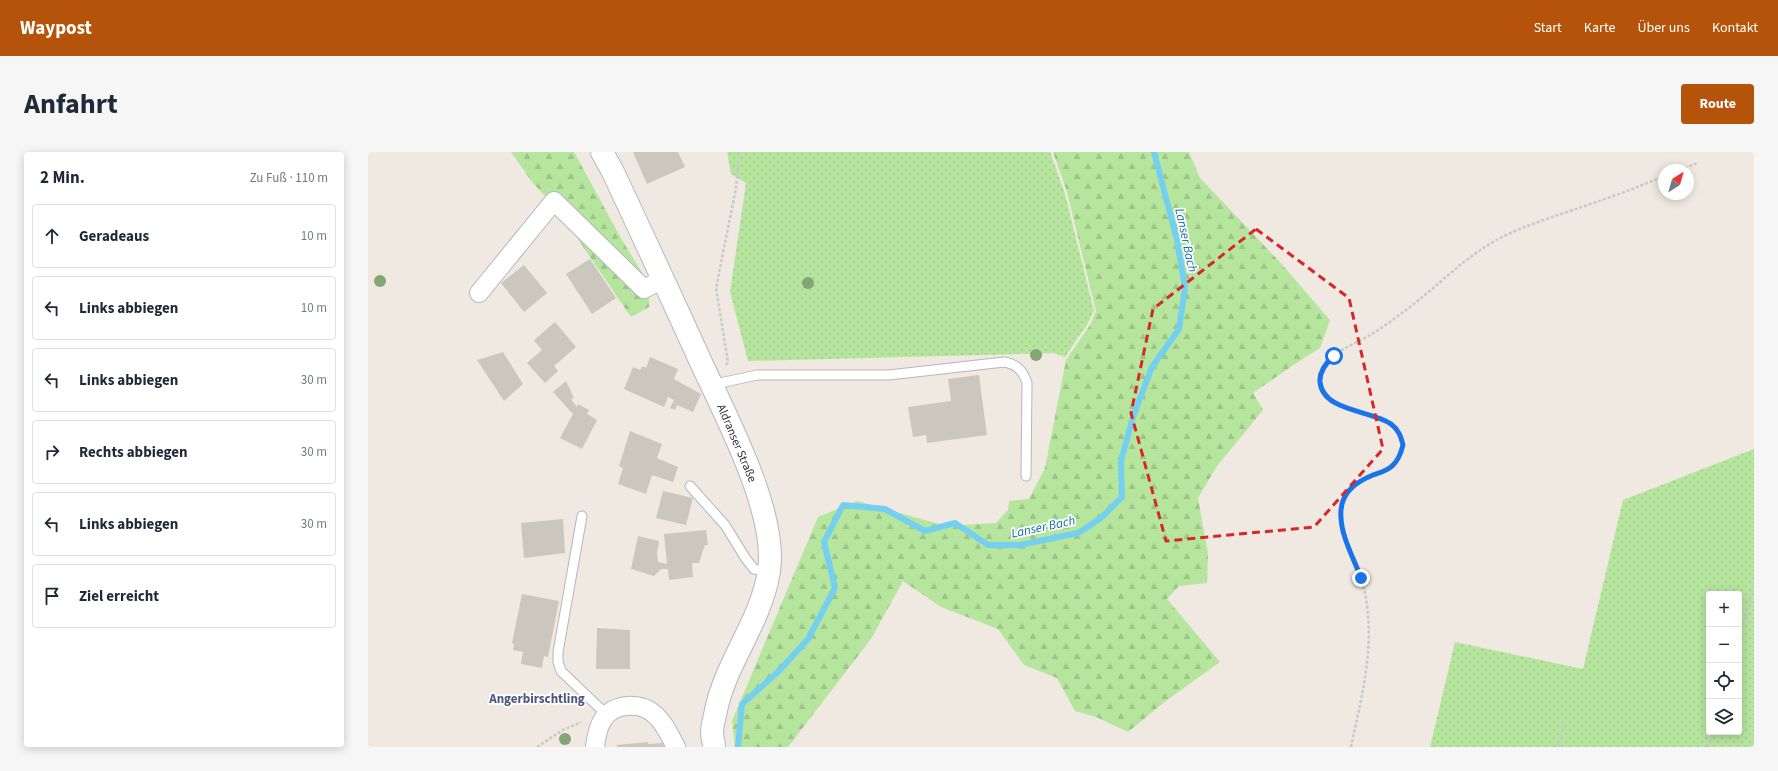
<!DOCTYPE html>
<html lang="de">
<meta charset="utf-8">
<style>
:root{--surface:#fff;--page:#f6f6f7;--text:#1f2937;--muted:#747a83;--line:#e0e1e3;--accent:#b45309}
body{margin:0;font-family:"Source Sans 3",sans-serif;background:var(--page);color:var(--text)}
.controls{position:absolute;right:12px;bottom:12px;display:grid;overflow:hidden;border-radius:4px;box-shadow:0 2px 10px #0003}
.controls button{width:36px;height:36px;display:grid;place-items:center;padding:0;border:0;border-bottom:1px solid var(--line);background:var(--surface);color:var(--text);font:20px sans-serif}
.compass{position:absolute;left:1290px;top:12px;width:36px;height:36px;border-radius:50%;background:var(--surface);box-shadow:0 2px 10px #0003;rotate:37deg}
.stop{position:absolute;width:12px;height:12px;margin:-9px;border:3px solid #1a73e8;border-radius:50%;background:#fff}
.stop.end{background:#1a73e8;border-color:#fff;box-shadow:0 1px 4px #0008}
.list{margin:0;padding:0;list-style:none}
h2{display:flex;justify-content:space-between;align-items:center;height:52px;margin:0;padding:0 16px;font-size:17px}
h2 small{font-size:13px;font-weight:400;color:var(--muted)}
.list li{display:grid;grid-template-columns:26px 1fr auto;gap:12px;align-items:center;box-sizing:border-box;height:64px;margin:0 8px 8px;padding:0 8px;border:1px solid var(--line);border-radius:4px}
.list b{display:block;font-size:15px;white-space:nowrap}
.list em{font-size:13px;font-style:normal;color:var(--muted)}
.icon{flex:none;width:22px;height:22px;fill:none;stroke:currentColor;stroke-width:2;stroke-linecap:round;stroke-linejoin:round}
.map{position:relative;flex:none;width:1386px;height:595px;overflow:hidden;border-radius:4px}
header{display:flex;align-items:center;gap:24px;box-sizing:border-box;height:56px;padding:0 20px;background:var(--accent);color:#fff}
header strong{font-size:19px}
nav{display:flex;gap:22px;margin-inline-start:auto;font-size:14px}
.intro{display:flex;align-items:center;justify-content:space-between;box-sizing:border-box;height:96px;padding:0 24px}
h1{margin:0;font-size:28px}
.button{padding:10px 18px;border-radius:4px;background:var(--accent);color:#fff;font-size:14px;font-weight:700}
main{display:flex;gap:24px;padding:0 24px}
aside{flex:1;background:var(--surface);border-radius:4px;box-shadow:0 2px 10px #0003}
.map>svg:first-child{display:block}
.grass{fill:url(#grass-dots);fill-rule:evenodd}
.forest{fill:url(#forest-firs)}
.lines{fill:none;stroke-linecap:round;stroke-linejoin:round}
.stream{stroke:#75cff0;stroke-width:6}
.building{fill:#cbc7bf}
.lane-casing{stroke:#b4b7c1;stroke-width:11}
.street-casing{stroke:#b4b7c1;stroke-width:20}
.secondary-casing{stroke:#b4b7c1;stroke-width:24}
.path{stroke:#c9c9c9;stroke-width:2.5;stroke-dasharray:3 2;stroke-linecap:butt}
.lane{stroke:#fff;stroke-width:9}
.street{stroke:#fff;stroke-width:18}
.secondary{stroke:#fff;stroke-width:22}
.tree{fill:#84a574}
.route{stroke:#1a73e8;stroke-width:5}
.marked{fill:none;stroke:#d62828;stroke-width:3;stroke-dasharray:8 5;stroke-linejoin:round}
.labels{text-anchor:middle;stroke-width:3.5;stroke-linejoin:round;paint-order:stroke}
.street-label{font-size:12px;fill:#2e2e2e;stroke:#fff}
.water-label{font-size:13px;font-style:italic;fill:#0d6fa3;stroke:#fff}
.neighbourhood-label{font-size:13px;font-weight:bold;fill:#4d5680;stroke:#fff}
</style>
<header>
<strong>Waypost</strong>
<nav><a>Start</a><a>Karte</a><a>Über uns</a><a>Kontakt</a></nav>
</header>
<div class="intro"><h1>Anfahrt</h1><a class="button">Route</a></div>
<main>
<aside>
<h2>2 Min.<small>Zu Fuß · 110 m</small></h2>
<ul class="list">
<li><svg class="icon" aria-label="ahead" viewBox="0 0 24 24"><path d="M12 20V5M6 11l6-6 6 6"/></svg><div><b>Geradeaus</b></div><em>10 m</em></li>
<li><svg class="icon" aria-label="left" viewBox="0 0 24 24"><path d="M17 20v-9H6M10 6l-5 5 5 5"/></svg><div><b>Links abbiegen</b></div><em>10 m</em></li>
<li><svg class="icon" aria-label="left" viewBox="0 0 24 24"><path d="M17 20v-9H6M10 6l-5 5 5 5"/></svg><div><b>Links abbiegen</b></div><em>30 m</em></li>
<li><svg class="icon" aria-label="right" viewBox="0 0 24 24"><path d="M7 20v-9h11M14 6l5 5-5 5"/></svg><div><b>Rechts abbiegen</b></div><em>30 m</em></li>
<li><svg class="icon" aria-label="left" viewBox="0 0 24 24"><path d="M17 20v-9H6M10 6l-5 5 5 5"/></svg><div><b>Links abbiegen</b></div><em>30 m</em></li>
<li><svg class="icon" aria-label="arrive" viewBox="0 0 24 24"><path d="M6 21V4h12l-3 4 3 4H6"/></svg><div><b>Ziel erreicht</b></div></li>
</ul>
</aside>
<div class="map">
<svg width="1386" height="595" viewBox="0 0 1386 595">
<defs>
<pattern id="grass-dots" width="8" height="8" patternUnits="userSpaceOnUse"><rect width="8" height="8" fill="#b6e59e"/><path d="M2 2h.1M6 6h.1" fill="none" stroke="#9dc588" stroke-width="1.8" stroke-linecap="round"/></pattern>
<pattern id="forest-firs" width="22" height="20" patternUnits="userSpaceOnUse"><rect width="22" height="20" fill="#b6e59e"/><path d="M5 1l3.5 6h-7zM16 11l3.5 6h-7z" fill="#9dc588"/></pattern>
</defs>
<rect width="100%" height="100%" fill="#efe9e1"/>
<g class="grass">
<polygon points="359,0 682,0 697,42 726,159 720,171 697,205 686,201 380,209 362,140 378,31 363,22"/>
<path d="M1386 297V595H1062L1087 490 1215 517 1255 348ZM1341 442H1371V580H1341Z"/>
</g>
<g class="forest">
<polygon points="143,0 206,0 254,88 281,132 281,155 263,165 190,58 164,30"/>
<polygon points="685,0 821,0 832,26 910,108 962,168 952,196 924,214 885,241 895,258 849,314 830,346 840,402 839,431 811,434 799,447 852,510 799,548 760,580 728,565 707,559 689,526 656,513 630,477 573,455 535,429 503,487 420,595 367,595 364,569 450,365 489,349 578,374 628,371 640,358 641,349 661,347 677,316 698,208 722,173 728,159 699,40"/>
</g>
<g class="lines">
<polyline class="stream" points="370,595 374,552 410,520 440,487 467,436 456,390 475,353 517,357 557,379 587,371 620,393 652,393 710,381 733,366 754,345 753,309 765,265 784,215 811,177 817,136 809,88 786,0"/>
</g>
<g class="building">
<polygon points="265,0 310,0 317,15 279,32"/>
<polygon points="222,107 248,146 224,162 198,122"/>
<polygon points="156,113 179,141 156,160 133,131"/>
<polygon points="187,170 208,195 186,214 190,219 177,231 159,211 174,198 166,188"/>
<polygon points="135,200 155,232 136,249 109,208"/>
<polygon points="282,205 310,217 306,227 333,242 325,260 309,253 307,258 302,256 306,248 300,245 296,255 256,237 265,215 272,218 275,214 278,216"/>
<polygon points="611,223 619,283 559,291 558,283 545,285 540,255 583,249 580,227"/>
<polygon points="198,229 206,246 203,247 209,255 210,252 221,258 219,262 229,268 214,297 192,286 205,262 185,240"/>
<polygon points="262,279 294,292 289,306 310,315 305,330 284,323 278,342 250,332 255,316 251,314"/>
<polygon points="295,339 325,346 318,373 288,366"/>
<polygon points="195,367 197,401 156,406 153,371"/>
<polygon points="338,378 340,393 337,393 331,411 324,411 325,425 301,428 300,417 293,417 286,424 263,417 270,384 291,389 289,401 290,410 299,412 296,382"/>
<polygon points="154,442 191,449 180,505 176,504 174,516 153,512 155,500 145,498 146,492 144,491"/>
<polygon points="229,476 262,478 262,517 228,517"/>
<polygon points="280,590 280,592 295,591 296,595 249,595 249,593"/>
</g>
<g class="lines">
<g class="lane-casing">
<g id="lane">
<path d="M343 233 389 223H521L636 210C649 212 655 219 659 231L658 324"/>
<polyline points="322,334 357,373 378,407 386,417 401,421"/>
<polyline points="214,364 190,500 190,510 193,519 239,563"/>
</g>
</g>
<g class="street-casing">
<g id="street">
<polyline points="111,141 186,49 276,137 295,127"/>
<path d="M227 595C228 585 230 574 236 566 247 551 273 550 286 562 296 570 302 584 308 595"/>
</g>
</g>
<g class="secondary-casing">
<path id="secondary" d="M234 0 245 20C274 82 303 144 331 206 356 261 410 360 401 419 393 470 358 510 348 558 347 565 344 573 344 580 344 585 346 590 346 595"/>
</g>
<g class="path">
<polyline points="1312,18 1329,11"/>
<polyline points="358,213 360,210 348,136 368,36 371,0"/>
<polyline points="1371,488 1386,435"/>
<polyline points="169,595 195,578 213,570"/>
<path d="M983 595C992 552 1004 507 1000 463 999 450 997 437 992 425 984 403 968 377 974 353 983 315 1026 332 1035 293 1034 287 1033 281 1028 277 1011 257 951 261 951 227 952 220 956 214 960 209 971 198 985 192 999 185 1011 178 1023 169 1034 161 1070 135 1098 102 1140 82 1174 67 1210 57 1245 44 1263 38 1279 31 1296 24"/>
<polyline points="1190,595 1196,569"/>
<polyline points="1340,595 1345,580"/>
</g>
<use href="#lane" class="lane"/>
<use href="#street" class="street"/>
<use href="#secondary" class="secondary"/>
</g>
<g class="tree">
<circle cx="12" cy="129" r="6"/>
<circle cx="440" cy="131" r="6"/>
<circle cx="668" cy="203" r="6"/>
<circle cx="197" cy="587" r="6"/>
</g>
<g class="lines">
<path class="route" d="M966 204C958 211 951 219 952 230 955 260 1004 258 1023 272 1031 278 1033 285 1035 293 1033 301 1030 309 1024 314 1019 319 1011 321 1005 323 985 331 971 343 973 366 974 386 986 407 993 426"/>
</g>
<path class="marked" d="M888 77 981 146 1015 297 946 375 798 389 763 261 785 157Z"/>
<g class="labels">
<g class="street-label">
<text transform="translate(369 291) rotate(67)" y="4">Aldranser Straße</text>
</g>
<g class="water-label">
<text transform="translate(819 88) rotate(78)" y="5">Lanser Bach</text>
<text transform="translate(675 374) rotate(-12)" y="5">Lanser Bach</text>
</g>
<g class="neighbourhood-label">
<text x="169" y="551">Angerbirschtling</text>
</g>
</g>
</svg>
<div class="controls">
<button>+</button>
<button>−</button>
<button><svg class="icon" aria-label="locate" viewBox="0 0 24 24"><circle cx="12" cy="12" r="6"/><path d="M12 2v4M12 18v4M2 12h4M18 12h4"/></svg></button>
<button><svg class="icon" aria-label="layers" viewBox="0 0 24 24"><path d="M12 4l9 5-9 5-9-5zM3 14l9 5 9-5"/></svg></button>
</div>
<svg class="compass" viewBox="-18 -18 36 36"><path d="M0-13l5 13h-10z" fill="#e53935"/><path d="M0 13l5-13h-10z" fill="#747a83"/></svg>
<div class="stop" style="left:966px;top:204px"></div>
<div class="stop end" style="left:993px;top:426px"></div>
</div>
</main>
